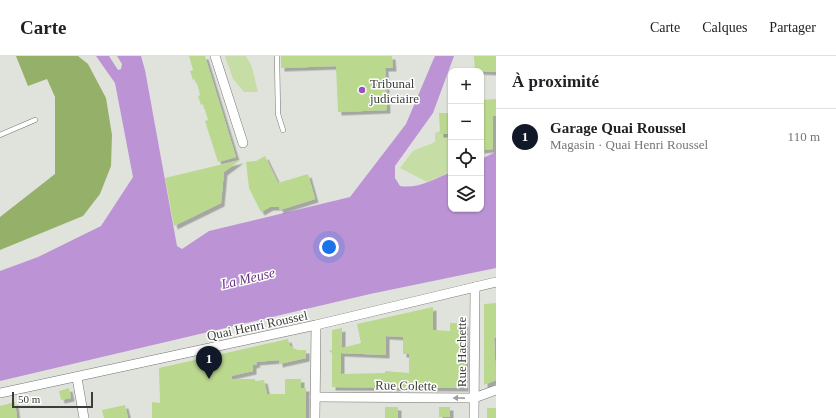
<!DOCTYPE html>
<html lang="fr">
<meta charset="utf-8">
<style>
:root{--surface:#fff;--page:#f6f6f6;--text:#202124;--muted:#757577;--line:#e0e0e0;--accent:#111827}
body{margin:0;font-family:"Times New Roman",serif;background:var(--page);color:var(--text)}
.controls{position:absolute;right:12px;top:12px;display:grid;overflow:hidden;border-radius:8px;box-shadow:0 1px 3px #0004}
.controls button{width:36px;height:36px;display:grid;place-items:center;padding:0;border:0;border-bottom:1px solid var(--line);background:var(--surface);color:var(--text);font:20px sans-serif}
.scale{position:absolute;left:12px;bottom:10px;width:81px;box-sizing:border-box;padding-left:4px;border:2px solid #3c3d3b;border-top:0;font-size:11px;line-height:14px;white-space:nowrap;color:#3c3d3b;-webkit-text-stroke:3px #fff;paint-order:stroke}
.you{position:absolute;left:329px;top:191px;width:14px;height:14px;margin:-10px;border:3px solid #fff;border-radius:50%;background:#1a73e8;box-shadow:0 0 0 6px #1a73e833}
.badge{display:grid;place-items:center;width:26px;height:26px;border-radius:50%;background:var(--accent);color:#fff;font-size:13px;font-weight:700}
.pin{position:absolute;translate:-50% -33px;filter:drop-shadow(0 1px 2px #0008)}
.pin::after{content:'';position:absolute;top:21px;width:14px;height:12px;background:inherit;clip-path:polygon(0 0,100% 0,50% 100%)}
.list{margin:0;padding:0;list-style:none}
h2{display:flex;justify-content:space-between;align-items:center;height:52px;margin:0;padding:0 16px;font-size:17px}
h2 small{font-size:13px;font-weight:400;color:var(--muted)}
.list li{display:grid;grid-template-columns:26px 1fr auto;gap:12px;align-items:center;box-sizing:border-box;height:56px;padding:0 16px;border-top:1px solid var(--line)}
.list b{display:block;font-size:15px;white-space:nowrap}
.list p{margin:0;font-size:13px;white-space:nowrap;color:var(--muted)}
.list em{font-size:13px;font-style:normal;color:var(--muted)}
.icon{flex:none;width:22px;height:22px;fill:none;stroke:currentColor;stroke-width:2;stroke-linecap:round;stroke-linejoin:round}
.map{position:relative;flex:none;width:496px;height:362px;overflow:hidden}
header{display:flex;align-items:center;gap:24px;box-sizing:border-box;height:56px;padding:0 20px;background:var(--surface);border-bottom:1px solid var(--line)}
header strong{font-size:19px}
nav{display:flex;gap:22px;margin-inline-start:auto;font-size:14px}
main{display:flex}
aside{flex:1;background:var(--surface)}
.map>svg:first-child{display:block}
.green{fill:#c6dda5}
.forest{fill:#95b069}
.water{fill:#bc93d4}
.building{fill:#bbd88f;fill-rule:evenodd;filter:url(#shadow)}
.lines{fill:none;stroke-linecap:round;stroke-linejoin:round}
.service-casing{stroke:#71746e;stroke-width:5.5}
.minor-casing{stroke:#71746e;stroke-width:10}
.service{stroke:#fff;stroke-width:4.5}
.minor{stroke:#fff;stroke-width:9}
.oneway{fill:#9e9e9d}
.poi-dot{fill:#9c50c2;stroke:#fff;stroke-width:1.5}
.labels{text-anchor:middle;stroke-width:3;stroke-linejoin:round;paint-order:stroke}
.poi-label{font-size:13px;fill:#3c3d3b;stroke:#fff;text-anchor:start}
.street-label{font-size:13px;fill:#3c3d3b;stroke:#fff}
.water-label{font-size:14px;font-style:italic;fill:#693682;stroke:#fff}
</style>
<header>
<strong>Carte</strong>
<nav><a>Carte</a><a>Calques</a><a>Partager</a></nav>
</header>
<main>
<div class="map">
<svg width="496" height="362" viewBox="0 0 496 362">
<defs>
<filter id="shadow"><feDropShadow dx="3.5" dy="3.5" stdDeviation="0" flood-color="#0004"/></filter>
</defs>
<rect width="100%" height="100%" fill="#e0e3dc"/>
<g class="green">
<polygon points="225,0 246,0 252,11 258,36 244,36 233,23"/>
<polygon points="440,75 440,78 446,78 446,82 451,82 451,116 427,126 400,112 413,95 435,86 435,77"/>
</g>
<polygon class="forest" points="16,0 78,0 88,8 106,42 112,79 111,110 100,138 83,160 0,194 0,161 55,118 55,41 47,23 28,30"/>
<path class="water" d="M96 0H109L118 14 121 13 122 8 117 0H141L145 14 177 190 182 193 209 175 350 141 406 68 434 2 435 0H454L433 57 395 110V122L400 130C418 133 435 123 451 116V153H481V103L496 96V212L370 238 0 325V215L38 201 101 170 133 121 115 27Z"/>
<g class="building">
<polygon points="189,0 205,0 236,101 218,106 205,65 208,64 203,48 201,49 198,40 200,39 196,23 193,24 190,15 193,14"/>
<polygon points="281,0 392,0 393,12 385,12 387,54 338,56 336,10 281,12"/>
<polygon points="474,0 496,0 496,16 475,15"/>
<polygon points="496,43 496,60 493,60 493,93 481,94 481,44"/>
<polygon points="439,57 451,57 451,78 440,78"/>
<polygon points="265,100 278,127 308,118 315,143 280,154 279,151 270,151 261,156 249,132 246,106 256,105"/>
<polygon points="240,104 224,116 221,147 174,170 165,122"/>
<polygon points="496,247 496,282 494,282 496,324 484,329 484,248"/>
<path d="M433 251V274L450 275V267H465V332L332 331V297L329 295 332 294V274L342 272V292L361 287 357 268ZM386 280 403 281V298H409V317L385 315V317L341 318V297L386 299Z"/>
<polygon points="288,283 290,290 293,290 294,294 306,294 306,302 279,308 279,304 256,306 257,308 253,309 253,315 231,320 232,323 255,323 255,325 264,324 267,338 285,338 285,323 301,323 301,332 306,332 306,362 152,362 152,346 160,347 159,312"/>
<polygon points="69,332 71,342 61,344 59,335"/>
<polygon points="15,346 17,362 0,362 0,350"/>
<polygon points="125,349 128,362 104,362 102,354"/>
<rect x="385" y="351" width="13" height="11"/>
<rect x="439" y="351" width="11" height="10"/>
<rect x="487" y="352" width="9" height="10"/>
</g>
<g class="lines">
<g class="service-casing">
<g id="service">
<polyline points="277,0 278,58 283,74"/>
<polyline points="0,79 35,64"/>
</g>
</g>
<g class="minor-casing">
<g id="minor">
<polyline points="215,0 243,87"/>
<polyline points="77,322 84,362"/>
<polyline points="0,337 316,269 496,226"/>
<polyline points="315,341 474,342 496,334"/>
<polyline points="315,362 316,269"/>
<polyline points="474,362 475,231"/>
</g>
</g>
<use href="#service" class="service"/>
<use href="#minor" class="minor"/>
</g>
<defs><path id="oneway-solid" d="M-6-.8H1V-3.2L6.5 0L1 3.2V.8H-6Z"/></defs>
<use class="oneway" href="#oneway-solid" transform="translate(459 342) rotate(-179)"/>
<circle class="poi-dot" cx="362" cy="34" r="4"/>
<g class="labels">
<g class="poi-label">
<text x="370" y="32">Tribunal<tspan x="370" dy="15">judiciaire</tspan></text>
</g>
<g class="street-label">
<text transform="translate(257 269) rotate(-12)" y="5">Quai Henri Roussel</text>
<text transform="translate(461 296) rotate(-90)" y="5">Rue Hachette</text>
<text transform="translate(406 329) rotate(1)" y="5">Rue Colette</text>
</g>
<g class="water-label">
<text transform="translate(248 222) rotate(-13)" y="5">La Meuse</text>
</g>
</g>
</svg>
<div class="controls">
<button>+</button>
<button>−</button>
<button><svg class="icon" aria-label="locate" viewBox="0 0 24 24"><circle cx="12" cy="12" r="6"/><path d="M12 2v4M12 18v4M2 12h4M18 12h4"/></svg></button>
<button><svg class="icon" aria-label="layers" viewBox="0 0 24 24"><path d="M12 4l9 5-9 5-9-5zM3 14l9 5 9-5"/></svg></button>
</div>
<div class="scale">50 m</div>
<div class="you"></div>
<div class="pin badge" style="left:209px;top:323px">1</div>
</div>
<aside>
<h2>À proximité<small></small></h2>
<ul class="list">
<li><span class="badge">1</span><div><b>Garage Quai Roussel</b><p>Magasin · Quai Henri Roussel</p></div><em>110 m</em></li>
</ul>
</aside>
</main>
